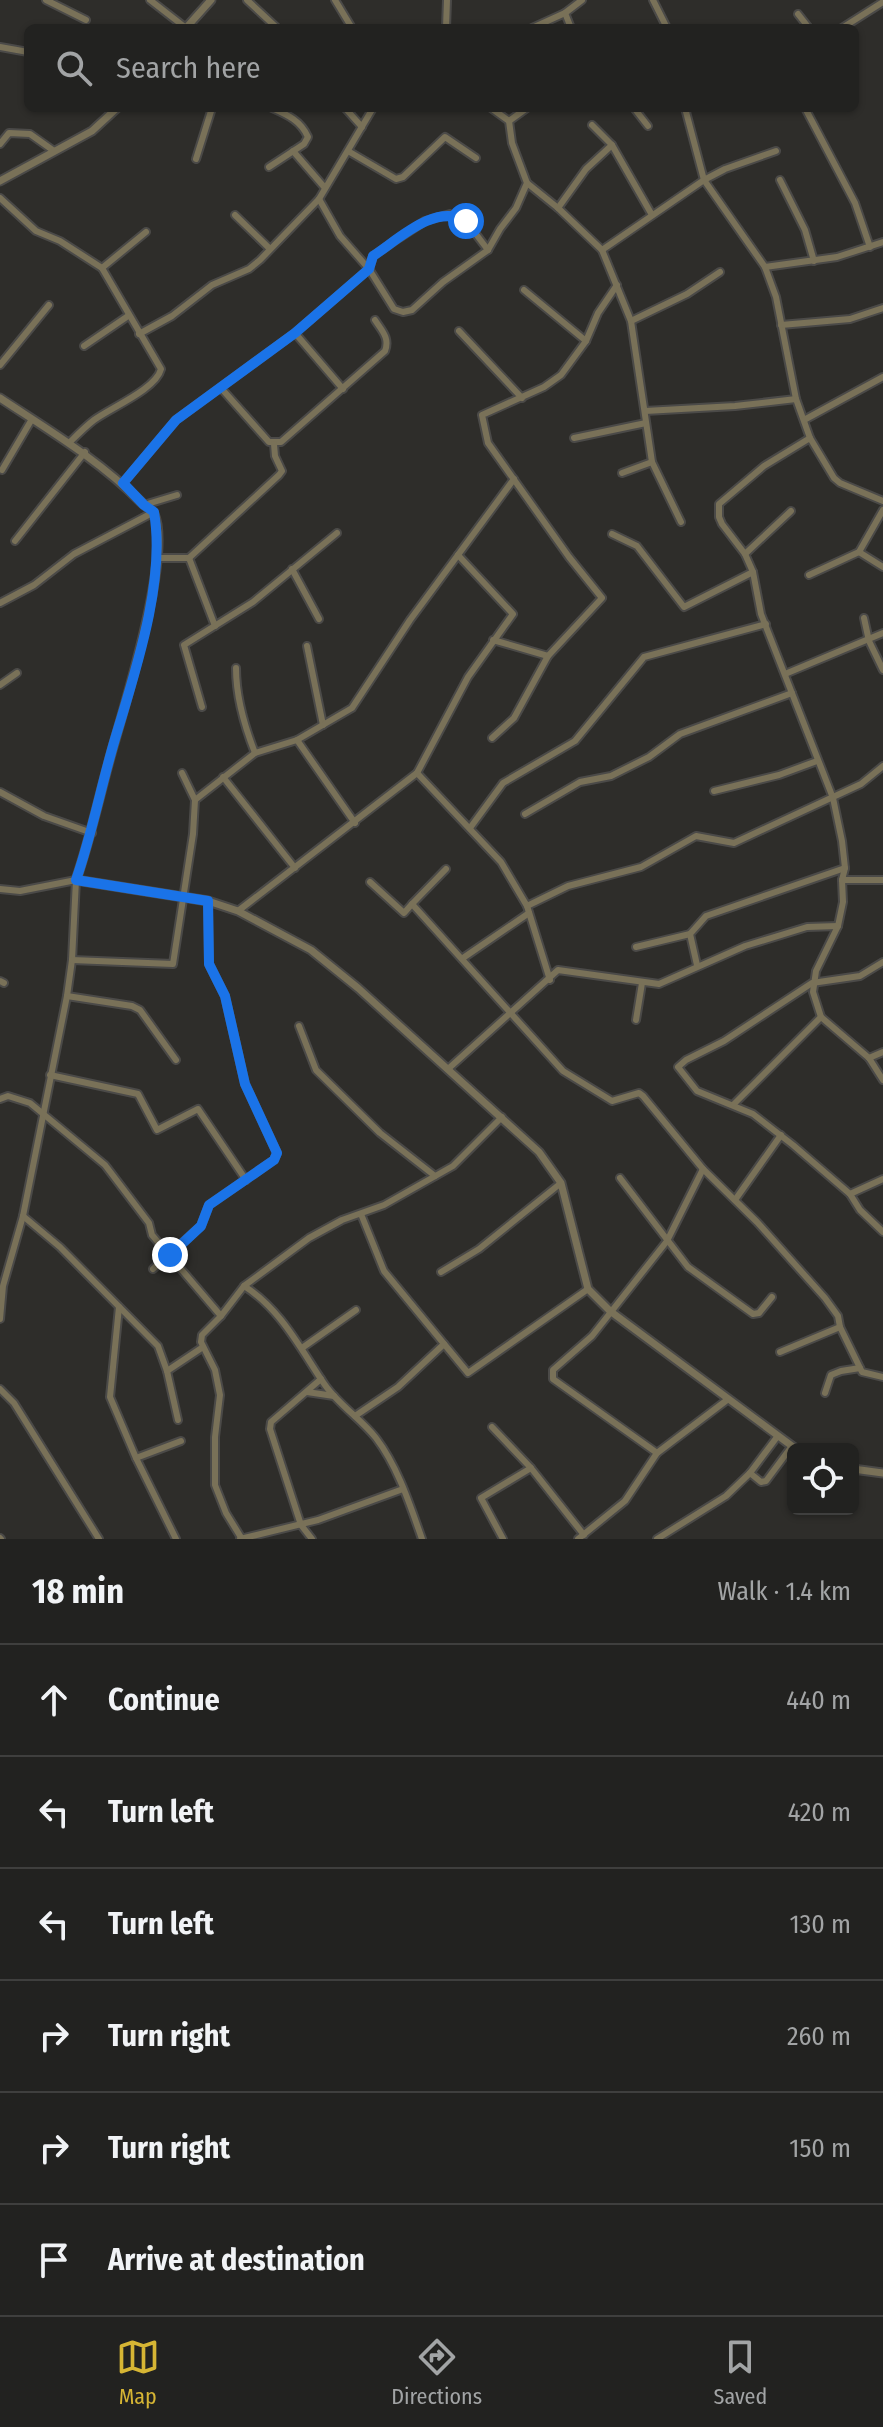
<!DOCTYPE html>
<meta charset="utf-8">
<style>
:root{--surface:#222220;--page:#2e2f2d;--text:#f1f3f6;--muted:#a2a4a5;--line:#3f3f3e;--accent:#d6b534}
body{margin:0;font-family:"Fira Sans Condensed",sans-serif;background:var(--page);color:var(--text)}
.controls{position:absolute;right:24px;bottom:24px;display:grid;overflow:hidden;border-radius:12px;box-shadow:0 2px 6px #0004}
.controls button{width:72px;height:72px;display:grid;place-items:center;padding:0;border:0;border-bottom:2px solid var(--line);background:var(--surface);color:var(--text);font:40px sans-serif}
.stop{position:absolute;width:24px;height:24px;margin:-18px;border:6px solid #1a73e8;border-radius:50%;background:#fff}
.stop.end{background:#1a73e8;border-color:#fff;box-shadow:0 2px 8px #0008}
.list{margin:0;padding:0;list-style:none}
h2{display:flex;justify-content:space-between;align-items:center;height:104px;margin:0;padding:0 32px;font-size:34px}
h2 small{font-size:26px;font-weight:400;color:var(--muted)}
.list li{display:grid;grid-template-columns:52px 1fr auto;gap:24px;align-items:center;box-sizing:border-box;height:112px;padding:0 32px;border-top:2px solid var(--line)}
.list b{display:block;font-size:30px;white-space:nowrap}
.list em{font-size:26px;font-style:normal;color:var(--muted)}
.icon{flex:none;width:44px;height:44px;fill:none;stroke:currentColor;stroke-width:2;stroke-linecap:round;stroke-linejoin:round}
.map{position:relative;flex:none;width:883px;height:1539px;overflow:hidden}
.search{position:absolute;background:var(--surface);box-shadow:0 2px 6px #0004;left:24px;right:24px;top:24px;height:88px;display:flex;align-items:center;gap:20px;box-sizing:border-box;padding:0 28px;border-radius:12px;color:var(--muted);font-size:30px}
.sheet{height:776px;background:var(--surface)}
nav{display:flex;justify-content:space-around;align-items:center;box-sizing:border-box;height:112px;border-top:2px solid var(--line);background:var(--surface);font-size:22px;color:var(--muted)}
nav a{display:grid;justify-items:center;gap:4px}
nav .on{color:var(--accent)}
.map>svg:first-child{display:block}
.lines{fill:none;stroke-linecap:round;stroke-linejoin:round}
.minor-casing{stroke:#4b4a48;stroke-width:10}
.tertiary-casing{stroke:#4b4a48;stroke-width:11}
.minor{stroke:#797158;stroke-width:6}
.tertiary{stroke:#797158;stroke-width:7}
.route{stroke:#1a73e8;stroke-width:10}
</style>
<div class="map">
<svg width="883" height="1539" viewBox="0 0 883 1539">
<rect width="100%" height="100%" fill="#2e2d2a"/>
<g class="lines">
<g class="minor-casing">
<g id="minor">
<polyline points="46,0 86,20"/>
<polyline points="150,0 186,28"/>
<polyline points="247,0 277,28"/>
<polyline points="335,0 352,28"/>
<polyline points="653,0 667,28"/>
<polyline points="565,13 571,28"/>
<polyline points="798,14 809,28"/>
<polyline points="446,28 447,0"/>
<polyline points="532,28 565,13 582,0"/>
<polyline points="842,28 883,2"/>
<polyline points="0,47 28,52"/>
<polyline points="345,108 362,127"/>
<polyline points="634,108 648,126"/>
<polyline points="685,108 704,180 765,267 776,297 796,399 810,438 834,478 840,483 883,501"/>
<polyline points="805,108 855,203 870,247"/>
<polyline points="509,121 527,108"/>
<polyline points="592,125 612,145 652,215"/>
<polyline points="0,144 9,133 30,134 54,151"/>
<polyline points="293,151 325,188"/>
<polyline points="348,151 396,179 403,177 445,137 476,158"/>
<polyline points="196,159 212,108"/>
<path d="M269 167 304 144 308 137C301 121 288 115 272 108"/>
<polyline points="780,180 805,230 814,261"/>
<polyline points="527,183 558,208 602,250 631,321 652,462 681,522"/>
<path d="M0 198 36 231 60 241 102 268 161 369C156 389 112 407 94 420 86 426 78 434 70 442"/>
<polyline points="319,199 340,236 369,269 394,309 403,312 412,310 443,282 488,250 500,229 516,208 527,183 512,143 509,121 491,108"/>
<polyline points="558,208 586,169 612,145"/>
<polyline points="235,215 269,248"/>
<polyline points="602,250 704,180 725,169 776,151"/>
<polyline points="765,267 837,257 883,242"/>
<polyline points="102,268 146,232"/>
<polyline points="524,290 586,341"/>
<polyline points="631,321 687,294 720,272"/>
<polyline points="781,325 850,319 883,308"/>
<polyline points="459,331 522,398"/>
<polyline points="295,333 343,389"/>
<polyline points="139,334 172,316 212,285 249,269 260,260 319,199 373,108"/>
<polyline points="84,346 128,316"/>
<polyline points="0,365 49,305"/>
<path d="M221 388 269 442H281L385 351C390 338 382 331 375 320"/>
<polyline points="645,411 735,406 796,399"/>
<polyline points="804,420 883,377"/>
<polyline points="574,438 646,423"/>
<polyline points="810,438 764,466 719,504 719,517 722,524 745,554 753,572 761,614 833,798 842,841 845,868 842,880 843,902 838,926 816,971 813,992 821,1017 869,1058 883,1080"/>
<polyline points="2,470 32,419"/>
<polyline points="622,473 652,462"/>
<polyline points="123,483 176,420 295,333 369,269 373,256 399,238 425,221 450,214 466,221 488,250"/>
<polyline points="144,505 177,495"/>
<polyline points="612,534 637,546 684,607 753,572"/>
<polyline points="15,541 85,452"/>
<polyline points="859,552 883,567"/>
<polyline points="745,554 791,511"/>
<polyline points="157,558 189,558 215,626"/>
<polyline points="189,558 279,475 282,471 275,456 274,444"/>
<polyline points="292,569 319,619"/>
<polyline points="809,575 859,552 883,510"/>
<polyline points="0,603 34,585 74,554 154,512"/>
<polyline points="864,618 869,641 883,670"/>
<polyline points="493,640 548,656"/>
<polyline points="307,646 323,725"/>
<path d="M236 668C236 698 244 725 255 753"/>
<polyline points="785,674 883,633"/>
<polyline points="0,685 17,673"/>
<polyline points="202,707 184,645 253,602 337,533"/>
<polyline points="492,738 514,718 548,656 602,598 569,557 488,443 482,415 544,387 561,375 586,341 598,313 617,285"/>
<polyline points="297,740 355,823"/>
<polyline points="417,773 501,862 527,906 550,980"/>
<polyline points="223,777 295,868"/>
<polyline points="714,791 779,775 817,761"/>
<polyline points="0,792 44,816 92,833"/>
<polyline points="195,800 255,753 297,740 352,708 410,620 514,479"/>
<polyline points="525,814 580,782 611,776 649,757 680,734 792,693"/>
<polyline points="470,828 503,783 575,741 644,657 766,624"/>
<polyline points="842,880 883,880"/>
<polyline points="370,882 404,913 412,904 563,1071 612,1101 639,1093 643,1096 703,1169 757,1222 825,1298 838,1316 840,1327 862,1372 883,1377"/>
<polyline points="0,889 20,891 76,880 72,960 67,996 23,1216 3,1286 0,1319"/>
<polyline points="412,904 446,869"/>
<polyline points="527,906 568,886 641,867 696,836 734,843 861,784 883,766"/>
<polyline points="238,911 417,773 468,677 513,614 458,555"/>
<polyline points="636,947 690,934"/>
<polyline points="463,958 529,913"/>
<polyline points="72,960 173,964 193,834 195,800 182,773"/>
<polyline points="883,962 860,976 812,983 724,1041 686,1060 678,1067 697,1091 753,1114 793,1145 850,1194 860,1210 883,1232"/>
<polyline points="697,965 690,934 706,916 845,868"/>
<polyline points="0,981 4,983"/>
<polyline points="67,996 132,1006 140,1010 176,1060"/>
<polyline points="636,1020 642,983"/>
<polyline points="299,1026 316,1070 380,1133 435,1176"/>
<polyline points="869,1058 883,1052"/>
<polyline points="448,1069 558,970 659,984 745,946 807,927 838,926"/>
<polyline points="50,1075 138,1094 157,1130 198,1109 246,1180"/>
<polyline points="0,1099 8,1096 30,1103 105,1165 149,1223 152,1235 221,1316"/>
<polyline points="734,1104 821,1017"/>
<polyline points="620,1178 688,1267 753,1314 759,1313 772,1297"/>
<polyline points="850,1194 883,1179"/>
<polyline points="735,1200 781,1135"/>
<polyline points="361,1214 384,1271 468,1373 588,1289"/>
<polyline points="23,1216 60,1247 158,1346 167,1371 178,1420"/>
<polyline points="153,1269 201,1226 209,1205 274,1160 277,1153 245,1084 225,996 209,964 208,901"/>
<polyline points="441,1272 479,1249 561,1183"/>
<path d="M244 1286C281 1309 301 1350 325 1385 339 1405 361 1419 376 1438 398 1467 410 1505 422 1539"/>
<polyline points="119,1307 110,1397 136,1458 176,1539"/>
<polyline points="302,1348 356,1310"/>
<polyline points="780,1352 840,1327"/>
<polyline points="167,1371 203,1347"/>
<polyline points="0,1389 14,1403 99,1539"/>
<polyline points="307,1392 334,1396"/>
<polyline points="825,1393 831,1375 841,1371 860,1368"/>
<polyline points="355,1416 398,1387 444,1344"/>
<polyline points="492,1427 531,1468 584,1535"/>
<polyline points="657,1453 553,1379 553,1370 592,1336 667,1241 703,1169"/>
<polyline points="136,1458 181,1441"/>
<polyline points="750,1473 761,1482 766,1481 792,1446"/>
<polyline points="0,1538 1,1539"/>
<polyline points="240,1539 318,1520 403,1489"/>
<polyline points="242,1539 226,1513 215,1485 215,1437 220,1395 215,1370 201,1342 202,1335 221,1316 244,1286 309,1238 342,1220 384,1205 453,1166 502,1117"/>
<polyline points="312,1539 301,1525 270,1429 271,1422 321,1379"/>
<polyline points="503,1539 481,1498 531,1468"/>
<polyline points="578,1539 625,1501 657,1453 727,1400"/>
<polyline points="657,1539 726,1496 750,1473 777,1437"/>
</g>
</g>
<g class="tertiary-casing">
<g id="tertiary">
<polyline points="186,28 211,0"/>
<polyline points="0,181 92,131 117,108"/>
<path d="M0 398C50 431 99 460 141 502 145 506 152 510 154 514 172 552 127 697 115 740 101 787 92 834 76 880L208 901 238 911 311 950 358 988 539 1152 561 1183 588 1289 610 1311 796 1449"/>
<polyline points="853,1469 883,1473"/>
</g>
</g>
<use href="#minor" class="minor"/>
<use href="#tertiary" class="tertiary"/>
</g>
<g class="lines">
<path class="route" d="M170 1255 201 1226 209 1205 274 1160 277 1153 245 1084 225 996 209 964 208 901 76 880C92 834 101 786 115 739 135 672 166 582 154 512L144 505 123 483 176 420 295 333 369 269 373 256C399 239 435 203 466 221"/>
</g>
</svg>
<div class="controls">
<button><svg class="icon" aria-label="locate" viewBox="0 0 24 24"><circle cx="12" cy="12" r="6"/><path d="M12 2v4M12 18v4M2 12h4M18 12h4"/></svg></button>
</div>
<div class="stop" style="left:466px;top:221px"></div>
<div class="stop end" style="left:170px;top:1255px"></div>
<div class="search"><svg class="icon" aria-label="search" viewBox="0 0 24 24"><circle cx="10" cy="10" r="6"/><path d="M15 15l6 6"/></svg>Search here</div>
</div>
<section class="sheet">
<h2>18 min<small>Walk · 1.4 km</small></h2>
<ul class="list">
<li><svg class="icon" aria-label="ahead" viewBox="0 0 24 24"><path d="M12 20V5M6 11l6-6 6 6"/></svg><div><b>Continue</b></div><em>440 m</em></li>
<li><svg class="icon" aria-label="left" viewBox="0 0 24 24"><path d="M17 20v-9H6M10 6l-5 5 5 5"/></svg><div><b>Turn left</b></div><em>420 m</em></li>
<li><svg class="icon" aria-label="left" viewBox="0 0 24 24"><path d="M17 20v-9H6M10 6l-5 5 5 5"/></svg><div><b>Turn left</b></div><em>130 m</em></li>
<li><svg class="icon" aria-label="right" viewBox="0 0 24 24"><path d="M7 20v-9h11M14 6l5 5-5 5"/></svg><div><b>Turn right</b></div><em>260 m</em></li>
<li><svg class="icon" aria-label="right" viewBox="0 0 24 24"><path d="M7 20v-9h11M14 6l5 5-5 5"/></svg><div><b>Turn right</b></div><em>150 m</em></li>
<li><svg class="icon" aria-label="arrive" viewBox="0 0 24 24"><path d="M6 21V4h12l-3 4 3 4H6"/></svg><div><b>Arrive at destination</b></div></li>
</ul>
</section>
<nav>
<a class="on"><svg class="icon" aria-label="map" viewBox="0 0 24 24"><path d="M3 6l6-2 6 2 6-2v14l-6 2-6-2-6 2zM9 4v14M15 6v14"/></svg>Map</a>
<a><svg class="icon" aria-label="directions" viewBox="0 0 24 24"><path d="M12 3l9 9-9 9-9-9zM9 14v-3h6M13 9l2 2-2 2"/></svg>Directions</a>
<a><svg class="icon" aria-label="saved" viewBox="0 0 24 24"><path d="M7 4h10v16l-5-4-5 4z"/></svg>Saved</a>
</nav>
